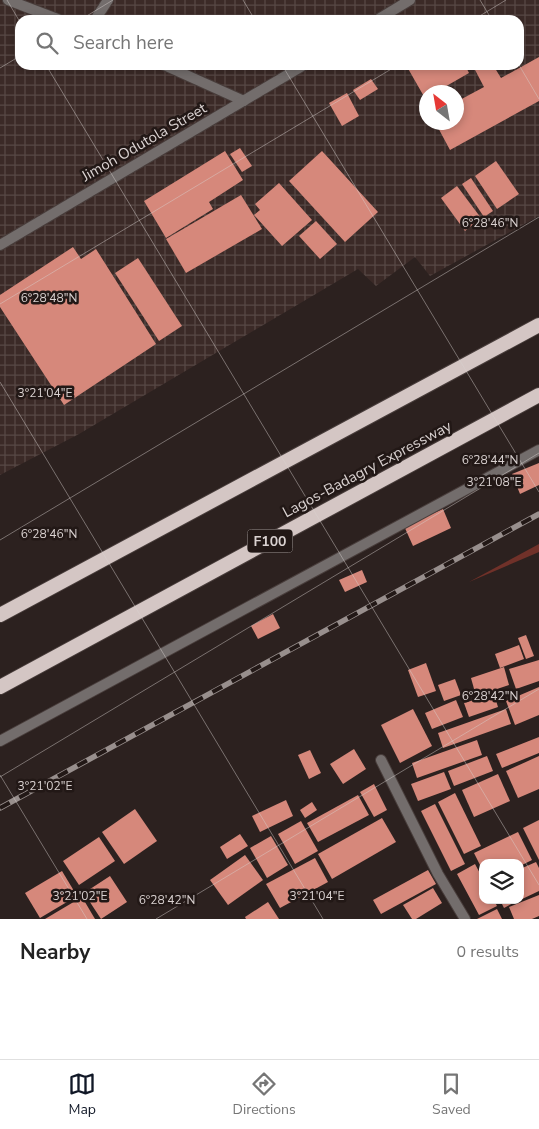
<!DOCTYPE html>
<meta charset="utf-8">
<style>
:root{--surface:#fff;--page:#f2f2f2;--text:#222;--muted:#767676;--line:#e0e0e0;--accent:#111827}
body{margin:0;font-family:"Nunito Sans",sans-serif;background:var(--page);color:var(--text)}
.controls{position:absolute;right:15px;bottom:15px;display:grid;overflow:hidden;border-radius:10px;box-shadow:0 2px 8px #0003}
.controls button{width:45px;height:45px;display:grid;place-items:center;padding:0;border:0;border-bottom:1px solid var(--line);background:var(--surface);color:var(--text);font:25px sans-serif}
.compass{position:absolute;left:419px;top:85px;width:45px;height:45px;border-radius:50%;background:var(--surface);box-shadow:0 2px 8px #0003;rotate:329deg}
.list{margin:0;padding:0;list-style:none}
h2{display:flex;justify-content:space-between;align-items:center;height:65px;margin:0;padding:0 20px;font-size:21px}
h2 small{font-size:16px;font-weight:400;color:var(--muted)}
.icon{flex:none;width:28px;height:28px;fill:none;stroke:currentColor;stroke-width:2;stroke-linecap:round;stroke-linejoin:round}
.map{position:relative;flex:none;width:539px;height:919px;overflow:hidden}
.search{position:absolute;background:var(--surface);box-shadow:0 2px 8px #0003;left:15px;right:15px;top:15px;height:55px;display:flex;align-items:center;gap:12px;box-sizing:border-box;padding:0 18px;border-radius:15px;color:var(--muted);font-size:19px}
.sheet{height:140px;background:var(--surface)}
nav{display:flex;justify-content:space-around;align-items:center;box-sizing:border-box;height:70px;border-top:1px solid var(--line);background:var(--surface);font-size:14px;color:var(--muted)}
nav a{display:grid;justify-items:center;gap:2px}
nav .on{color:var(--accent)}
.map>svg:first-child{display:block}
.industrial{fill:url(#industrial-grid);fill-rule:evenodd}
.grass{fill:#703129}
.building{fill:#d6887b}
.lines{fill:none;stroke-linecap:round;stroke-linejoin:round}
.service-casing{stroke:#483d3b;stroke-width:12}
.minor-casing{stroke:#483d3b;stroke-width:12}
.trunk-casing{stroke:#483d3b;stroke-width:16}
.service{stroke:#736d6c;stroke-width:10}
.minor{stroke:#736d6c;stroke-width:10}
.trunk{stroke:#d4c6c4;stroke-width:14}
.rail-casing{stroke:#988f8d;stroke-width:5.5}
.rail{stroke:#221816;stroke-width:4;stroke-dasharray:11;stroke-linecap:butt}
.ticks{fill:none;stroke:#dad2d1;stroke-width:1;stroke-opacity:0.45}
.labels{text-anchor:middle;stroke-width:5;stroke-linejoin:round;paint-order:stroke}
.shield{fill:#221816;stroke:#a39a99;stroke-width:1}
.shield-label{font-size:14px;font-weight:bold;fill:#dad2d1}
.street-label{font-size:15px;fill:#dad2d1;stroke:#221816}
.ticks-label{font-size:12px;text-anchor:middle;fill:#dad2d1;stroke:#221816;stroke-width:5;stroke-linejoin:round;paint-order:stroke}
</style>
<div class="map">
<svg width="539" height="919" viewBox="0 0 539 919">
<defs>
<pattern id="industrial-grid" width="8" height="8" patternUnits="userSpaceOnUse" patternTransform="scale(1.25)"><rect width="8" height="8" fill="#3b2a27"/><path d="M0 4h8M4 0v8" fill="none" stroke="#574845"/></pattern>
</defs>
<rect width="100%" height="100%" fill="#2c211f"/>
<path class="industrial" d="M0 0H539V216L430 276 415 257 376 286 358 269 79 434 0 475ZM20 20H519V65H20ZM426 92H456V122H426Z"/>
<polygon class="grass" points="539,544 539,552 469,582"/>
<g class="building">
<polygon points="539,57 539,101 450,150 435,122 456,122 456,102 484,87 474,68 480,65 493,65 501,78"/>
<polygon points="406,65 465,65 469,73 436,92 426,92 426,100"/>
<polygon points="371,79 378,89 360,100 353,90"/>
<polygon points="347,93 359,116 342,126 329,103"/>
<polygon points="240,148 252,166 242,172 230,154"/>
<polygon points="225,151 243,180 209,202 213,209 166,238 144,201"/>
<polygon points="322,151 378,212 345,242 289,181"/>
<polygon points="496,161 519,194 497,209 475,176"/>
<polygon points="471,178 493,211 484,217 462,184"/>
<polygon points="279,183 312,220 282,246 254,215 260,210 255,204"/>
<polygon points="457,186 481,218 465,231 441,198"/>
<polygon points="241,195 262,229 186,273 166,239"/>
<polygon points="316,221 337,244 320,259 299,236"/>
<polygon points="73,247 81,259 96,249 156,344 64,405 0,307 0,295"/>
<polygon points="138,258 182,326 159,341 115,273"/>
<polygon points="539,463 539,485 520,494 512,474"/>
<polygon points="443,509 451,528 413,546 404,526"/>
<polygon points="362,570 367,582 345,592 339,580"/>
<polygon points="273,614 280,628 258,639 251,626"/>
<polygon points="526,635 534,656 526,659 518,638"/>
<polygon points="519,645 524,659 500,668 495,654"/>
<polygon points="539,660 539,681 516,689 509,669"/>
<polygon points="426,663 436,691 418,697 408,670"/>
<polygon points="504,667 509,685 476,696 471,678"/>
<polygon points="455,679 461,695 444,701 438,685"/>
<polygon points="539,687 539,715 515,725 506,701"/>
<polygon points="494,694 498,707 469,717 464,703"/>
<polygon points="456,700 463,717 432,729 425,713"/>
<polygon points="413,709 432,746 400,763 381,725"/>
<polygon points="506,709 511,724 443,748 438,733"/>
<polygon points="539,737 539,753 502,768 496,754"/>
<polygon points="477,740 482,755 417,778 412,763"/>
<polygon points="354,749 366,769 343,784 330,764"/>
<polygon points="310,750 321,773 309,779 298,755"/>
<polygon points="487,756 493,771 454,786 448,771"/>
<polygon points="539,756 539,789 518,798 506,771"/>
<polygon points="444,772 451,789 418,801 411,784"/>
<polygon points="498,774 510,801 474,817 462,790"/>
<polygon points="374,784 387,810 374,817 360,792"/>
<polygon points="455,793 481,846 464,854 438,802"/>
<polygon points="358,795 369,815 318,842 307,823"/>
<polygon points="286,800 293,816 260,832 252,816"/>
<polygon points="312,802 317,810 305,818 300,810"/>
<polygon points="435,804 465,864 451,871 421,811"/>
<polygon points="135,809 157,841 124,864 102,832"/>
<polygon points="382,818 396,842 332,879 318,854"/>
<polygon points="539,820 539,860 523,828"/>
<polygon points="301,821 318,851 295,864 278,834"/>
<polygon points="518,832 532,860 520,866 520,863 483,863 483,871 474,853"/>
<polygon points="240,834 248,846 227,859 220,847"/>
<polygon points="271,836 288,865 267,878 250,848"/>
<polygon points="99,837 115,861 79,885 63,861"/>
<polygon points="245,855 263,880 228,905 210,880"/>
<polygon points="315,858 328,882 280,908 266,884"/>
<polygon points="536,862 539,868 539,891 520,900 520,869"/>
<polygon points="475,864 483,879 483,900 494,900 497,906 479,915 457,874"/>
<polygon points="428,870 436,884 381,914 373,900"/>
<polygon points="62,871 77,896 40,918 25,893"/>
<polygon points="110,876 127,902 101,919 84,893"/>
<polygon points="433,888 442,903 416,919 412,919 403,905"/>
<polygon points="539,895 539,916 532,919 514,919 509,907"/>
<polygon points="82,897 95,919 45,919"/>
<polygon points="500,900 519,900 504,908"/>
<polygon points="268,902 279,919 246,919 245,917"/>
<polygon points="497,909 502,919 477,919"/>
</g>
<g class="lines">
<g class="service-casing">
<g id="service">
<polyline points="95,20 108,0"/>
<polyline points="0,741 539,450"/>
</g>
</g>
<g class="minor-casing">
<g id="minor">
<polyline points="8,0 60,20"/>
<polyline points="377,20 410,0"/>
<polyline points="164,65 244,101"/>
<polyline points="0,245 304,65"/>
<polyline points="381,760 438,874 465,919"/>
</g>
</g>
<g class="trunk-casing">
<g id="trunk">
<polyline points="0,615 539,325"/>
<polyline points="0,687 539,395"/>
</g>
</g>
<use href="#service" class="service"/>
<use href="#minor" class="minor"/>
<use href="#trunk" class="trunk"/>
<g class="rail-casing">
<polyline id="rail" points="0,808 539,514"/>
</g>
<use href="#rail" class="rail"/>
</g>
<path class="ticks" d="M7 0 20 22M243 0 255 20M480 0 492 20M80 20 113 0M473 20 506 0M46 65 539 885M282 65 539 492M519 65 539 99M0 68 20 56M0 304 398 65M0 382 323 919M0 540 539 217M0 775 87 919M0 777 539 453M156 919 539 689"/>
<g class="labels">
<rect class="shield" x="247.5" y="529.5" width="45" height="23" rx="4"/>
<g class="shield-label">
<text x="270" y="546">F100</text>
</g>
<g class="street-label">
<text transform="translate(144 142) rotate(-30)" y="5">Jimoh Odutola Street</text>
<text transform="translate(367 469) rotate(-28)" y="5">Lagos-Badagry Expressway</text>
</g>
</g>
<g class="ticks-label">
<text x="490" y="227">6°28'46"N</text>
<text x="49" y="302">6°28'48"N</text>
<text x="45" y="397">3°21'04"E</text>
<text x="490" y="464">6°28'44"N</text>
<text x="494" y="486">3°21'08"E</text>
<text x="49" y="538">6°28'46"N</text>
<text x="490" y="700">6°28'42"N</text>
<text x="45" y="790">3°21'02"E</text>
<text x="80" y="900">3°21'02"E</text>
<text x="317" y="900">3°21'04"E</text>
<text x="167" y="904">6°28'42"N</text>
</g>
</svg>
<div class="controls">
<button><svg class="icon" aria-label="layers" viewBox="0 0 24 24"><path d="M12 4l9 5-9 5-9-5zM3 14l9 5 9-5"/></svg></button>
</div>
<svg class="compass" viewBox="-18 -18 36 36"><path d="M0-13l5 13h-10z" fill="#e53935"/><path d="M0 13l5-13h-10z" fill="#767676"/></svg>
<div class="search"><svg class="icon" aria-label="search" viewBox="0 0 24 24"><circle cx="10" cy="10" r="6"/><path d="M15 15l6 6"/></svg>Search here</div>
</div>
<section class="sheet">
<h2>Nearby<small>0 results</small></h2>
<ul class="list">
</ul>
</section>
<nav>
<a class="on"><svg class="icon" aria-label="map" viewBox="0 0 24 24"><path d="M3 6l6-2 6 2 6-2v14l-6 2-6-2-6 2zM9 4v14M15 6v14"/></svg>Map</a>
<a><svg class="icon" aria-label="directions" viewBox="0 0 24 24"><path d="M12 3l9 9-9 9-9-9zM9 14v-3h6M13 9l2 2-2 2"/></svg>Directions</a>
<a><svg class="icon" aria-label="saved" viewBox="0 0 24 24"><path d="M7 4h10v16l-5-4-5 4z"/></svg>Saved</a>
</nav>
